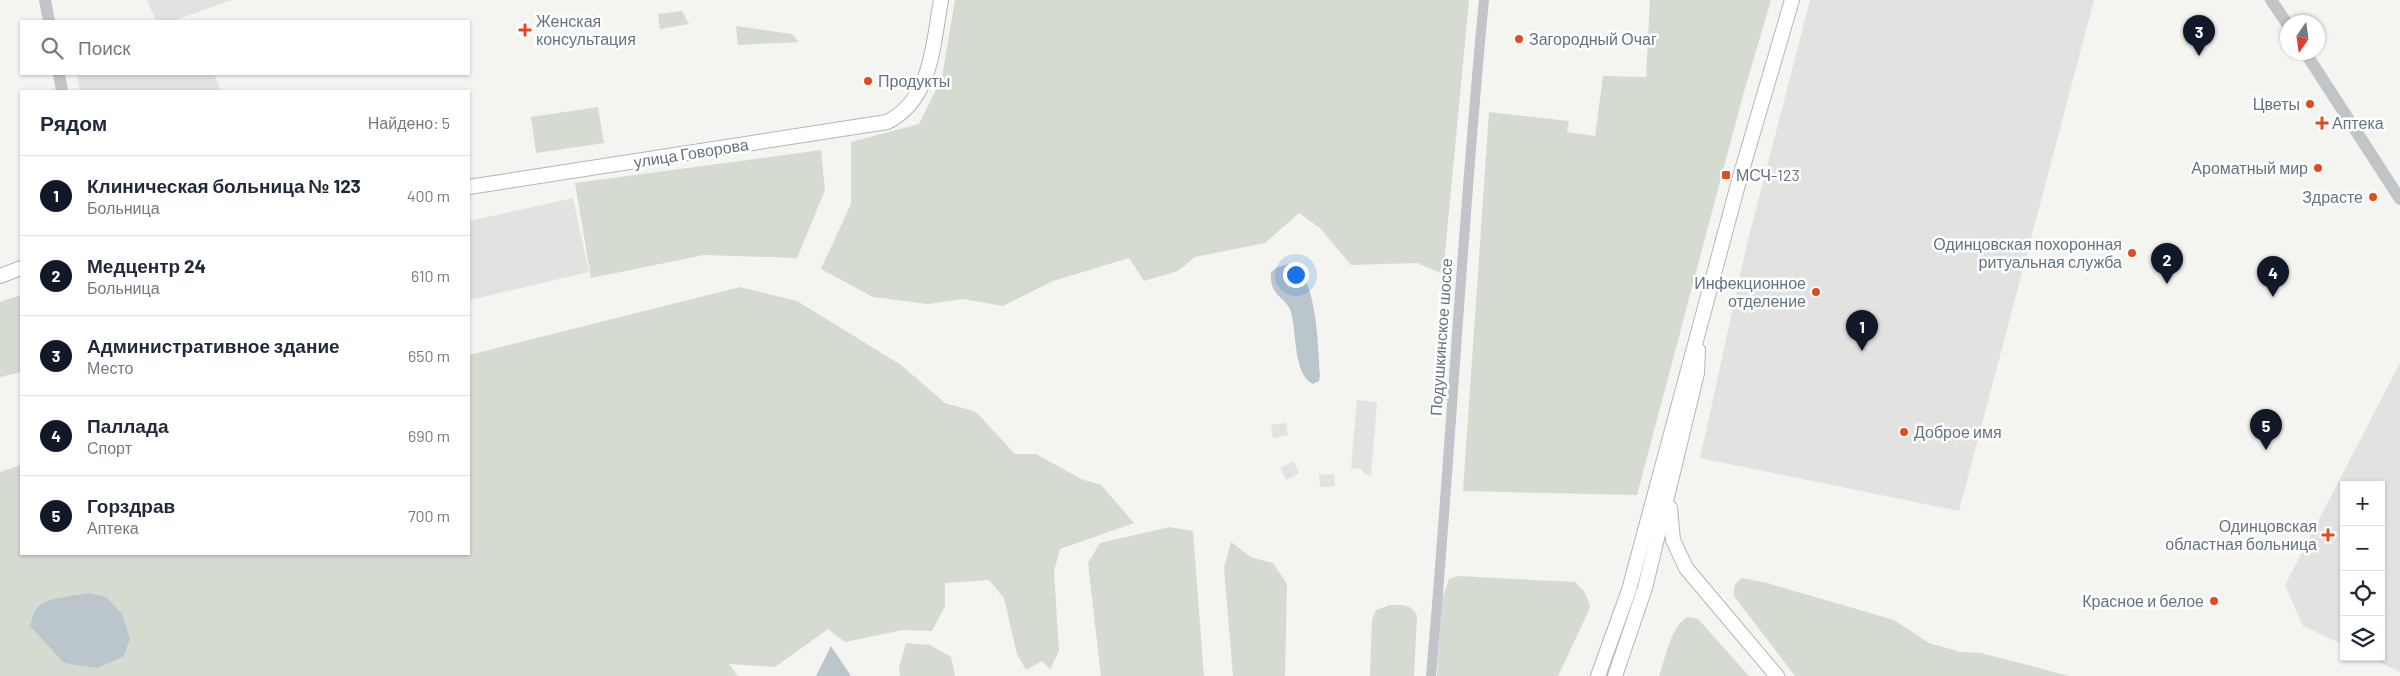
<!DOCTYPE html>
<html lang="ru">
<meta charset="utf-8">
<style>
:root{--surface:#fff;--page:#f2f2f3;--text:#1f2937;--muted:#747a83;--line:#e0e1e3;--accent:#111827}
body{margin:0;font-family:Barlow,sans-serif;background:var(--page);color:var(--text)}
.controls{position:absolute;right:15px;bottom:15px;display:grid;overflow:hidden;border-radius:0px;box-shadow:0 1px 4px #0004}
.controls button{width:45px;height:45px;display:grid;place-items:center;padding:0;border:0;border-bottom:1px solid var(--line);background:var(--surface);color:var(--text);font:25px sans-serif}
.compass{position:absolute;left:2280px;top:15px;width:45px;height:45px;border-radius:50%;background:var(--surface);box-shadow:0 1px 4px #0004;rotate:193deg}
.you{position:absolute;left:1295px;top:274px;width:18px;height:18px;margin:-12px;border:4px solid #fff;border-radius:50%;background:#1a73e8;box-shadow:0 0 0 8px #1a73e833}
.badge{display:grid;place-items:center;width:32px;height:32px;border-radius:50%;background:var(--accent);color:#fff;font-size:16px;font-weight:700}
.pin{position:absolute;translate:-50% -41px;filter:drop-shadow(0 1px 2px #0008)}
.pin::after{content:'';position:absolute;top:26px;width:18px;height:15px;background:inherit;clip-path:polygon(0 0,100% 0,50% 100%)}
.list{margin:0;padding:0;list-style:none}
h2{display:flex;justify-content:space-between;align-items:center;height:65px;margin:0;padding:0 20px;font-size:21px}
h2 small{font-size:16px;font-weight:400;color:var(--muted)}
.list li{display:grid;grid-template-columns:32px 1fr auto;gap:15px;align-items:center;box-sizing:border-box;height:80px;padding:0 20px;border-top:1px solid var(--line)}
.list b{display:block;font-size:19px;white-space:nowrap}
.list p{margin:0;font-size:16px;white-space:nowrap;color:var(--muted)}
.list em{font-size:16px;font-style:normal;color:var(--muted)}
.icon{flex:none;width:28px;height:28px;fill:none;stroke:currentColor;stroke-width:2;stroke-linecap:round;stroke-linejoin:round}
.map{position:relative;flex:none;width:2400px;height:676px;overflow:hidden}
.search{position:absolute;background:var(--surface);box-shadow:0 1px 4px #0004;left:20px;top:20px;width:450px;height:55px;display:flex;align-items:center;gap:12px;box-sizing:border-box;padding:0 18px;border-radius:0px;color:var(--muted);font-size:19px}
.panel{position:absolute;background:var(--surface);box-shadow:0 1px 4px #0004;left:20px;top:90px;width:450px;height:465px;border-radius:0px}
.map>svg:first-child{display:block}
.built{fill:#e2e3e1}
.green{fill:#d5dbd1}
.water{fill:#bac6cb}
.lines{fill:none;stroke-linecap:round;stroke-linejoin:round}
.secondary-casing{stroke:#b1b7bb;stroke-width:16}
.minor{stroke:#c1c5c8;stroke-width:10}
.tertiary{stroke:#c1c5c8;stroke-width:12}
.secondary{stroke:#fff;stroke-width:14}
.poi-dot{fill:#e54a1f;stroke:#fff;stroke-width:2}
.labels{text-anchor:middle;stroke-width:5;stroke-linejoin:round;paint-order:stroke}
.poi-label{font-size:16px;fill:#637481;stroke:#fff;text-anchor:end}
.street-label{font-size:16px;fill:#637481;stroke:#fff}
</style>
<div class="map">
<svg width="2400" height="676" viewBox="0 0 2400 676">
<rect width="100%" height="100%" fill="#f4f4f0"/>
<g class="built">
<polygon points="147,0 232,0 173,21 156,21"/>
<polygon points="1810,0 2094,0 1959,511 1700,458 1747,244"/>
<polygon points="77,74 214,74 221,91 80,91"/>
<polygon points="573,198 589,272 469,300 469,221"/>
<polygon points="2400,363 2400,672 2369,657 2381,657 2381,485 2344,485 2344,645 2303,626 2285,585"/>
<polygon points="1357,400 1377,402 1371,476 1365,474 1361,469 1351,468"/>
<polygon points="1286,423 1288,435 1273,438 1271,425"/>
<polygon points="1293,461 1299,473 1286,480 1280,468"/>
<polygon points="1334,474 1335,486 1320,487 1319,475"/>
</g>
<g class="green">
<polygon points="955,0 1469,0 1443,274 1417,263 1351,265 1320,228 1299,213 1265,243 1195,257 1178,271 1144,281 1129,258 1053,281 1003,306 963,299 928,304 873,297 821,269 851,204 851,142 919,124 942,77"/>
<polygon points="1650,0 1771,0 1743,95 1637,495 1463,491 1489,112 1569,121 1567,132 1595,136 1603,76 1646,77"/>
<polygon points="682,11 689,24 660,29 658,14"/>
<polygon points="736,26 792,34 799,42 738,45"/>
<polygon points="598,107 604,143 536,153 531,117"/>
<polygon points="821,150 825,190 797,258 704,255 591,278 575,183"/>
<polygon points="740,287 797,301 901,365 945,403 976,412 1015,454 1036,454 1081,479 1101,485 1134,523 1060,549 1054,571 1059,651 1050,669 1042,661 1026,670 1017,654 1004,598 989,580 945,583 945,606 932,631 903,630 845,642 828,629 775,667 729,664 738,676 0,676 0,472 21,465 21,554 469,554 469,355"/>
<polygon points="21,295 21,372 0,377 0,302"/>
<polygon points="1169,527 1193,531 1204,676 1101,676 1088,563 1100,543"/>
<polygon points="1231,542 1251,557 1273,563 1287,584 1285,676 1233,676 1224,568"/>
<path d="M1458 576 1575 582C1584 590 1588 596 1590 608L1558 676H1437L1442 599 1449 579Z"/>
<polygon points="1741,578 1763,582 1894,620 1929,643 1960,652 1981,653 2069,676 1795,676 1734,596 1734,586"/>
<path d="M1390 605C1402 605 1411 603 1417 616L1414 676H1370L1372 620 1376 610Z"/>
<path d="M1687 617 1698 619 1749 676H1659C1666 657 1670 628 1687 617Z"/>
<polygon points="906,643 930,645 951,657 955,676 900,676 899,667"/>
</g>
<g class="water">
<path d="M1288 264C1318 269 1318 351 1320 375L1319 381 1313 384C1293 374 1297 333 1291 312 1286 296 1269 297 1271 272L1276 268Z"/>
<path d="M89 593 106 597 122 614 130 639 123 657 97 668 64 663 30 626C32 621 33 612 37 608 48 596 73 597 89 593Z"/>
<polygon points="831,646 851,676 816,676"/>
</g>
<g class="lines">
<g class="secondary-casing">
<g id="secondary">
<path d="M469 187 887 122C932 100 933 44 941 0"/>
<polyline points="0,276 21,268"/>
<polyline points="1670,508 1673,540 1686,568 1777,676"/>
<polyline points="1598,676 1629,590 1740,177 1792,0"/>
<polyline points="1615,676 1645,588 1697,373 1698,350"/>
</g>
</g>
<path class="minor" d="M1431 676C1451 451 1462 225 1484 0"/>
<g class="tertiary">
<polyline points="45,0 49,21"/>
<polyline points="2271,0 2288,25"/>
<polyline points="2305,52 2400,199"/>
<polyline points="59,74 62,91"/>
</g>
<use href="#secondary" class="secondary"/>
</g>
<g class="poi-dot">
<path d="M522.5 22.5h5v5h5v5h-5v5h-5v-5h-5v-5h5z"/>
<circle cx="1519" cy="39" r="5"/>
<circle cx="868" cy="81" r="5"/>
<circle cx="2310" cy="104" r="5"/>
<path d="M2319.5 115.5h5v5h5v5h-5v5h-5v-5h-5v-5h5z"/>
<circle cx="2318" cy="168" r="5"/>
<rect x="1721" y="170" width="10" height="10" rx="2.5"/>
<circle cx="2373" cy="197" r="5"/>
<circle cx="2132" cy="253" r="5"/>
<circle cx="1816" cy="292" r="5"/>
<circle cx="1904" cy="432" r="5"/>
<path d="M2325.5 527.5h5v5h5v5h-5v5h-5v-5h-5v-5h5z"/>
<circle cx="2214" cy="601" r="5"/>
</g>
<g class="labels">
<g class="poi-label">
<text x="536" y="27" text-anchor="start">Женская<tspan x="536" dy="18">консультация</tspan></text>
<text x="1529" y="45" text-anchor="start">Загородный Очаг</text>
<text x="878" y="87" text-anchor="start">Продукты</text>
<text x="2300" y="110">Цветы</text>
<text x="2332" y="129" text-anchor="start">Аптека</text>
<text x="2308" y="174">Ароматный мир</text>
<text x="1736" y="181" text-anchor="start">МСЧ-123</text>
<text x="2363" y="203">Здрасте</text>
<text x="2122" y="250">Одинцовская похоронная<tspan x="2122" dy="18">ритуальная служба</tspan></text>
<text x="1806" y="289">Инфекционное<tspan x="1806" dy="18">отделение</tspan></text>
<text x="1914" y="438" text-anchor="start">Доброе имя</text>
<text x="2317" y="532">Одинцовская<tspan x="2317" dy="18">областная больница</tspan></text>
<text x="2204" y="607">Красное и белое</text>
</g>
<g class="street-label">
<text transform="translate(691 153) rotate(-9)" y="6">улица Говорова</text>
<text transform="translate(1441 337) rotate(-86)" y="6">Подушкинское шоссе</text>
</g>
</g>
</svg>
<div class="controls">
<button>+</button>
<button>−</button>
<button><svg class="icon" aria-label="locate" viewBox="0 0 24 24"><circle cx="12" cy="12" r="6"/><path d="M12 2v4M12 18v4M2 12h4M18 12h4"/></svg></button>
<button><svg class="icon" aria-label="layers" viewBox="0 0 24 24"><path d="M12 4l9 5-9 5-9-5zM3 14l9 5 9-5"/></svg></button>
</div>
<svg class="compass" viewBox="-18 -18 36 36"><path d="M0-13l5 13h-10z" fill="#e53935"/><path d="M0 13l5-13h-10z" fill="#747a83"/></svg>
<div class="you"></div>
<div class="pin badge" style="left:1862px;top:351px">1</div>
<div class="pin badge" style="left:2167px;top:284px">2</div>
<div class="pin badge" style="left:2199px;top:56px">3</div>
<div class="pin badge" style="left:2273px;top:297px">4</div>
<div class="pin badge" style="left:2266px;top:450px">5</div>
<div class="search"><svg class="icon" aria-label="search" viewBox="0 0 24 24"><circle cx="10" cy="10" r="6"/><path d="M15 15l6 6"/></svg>Поиск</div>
<section class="panel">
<h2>Рядом<small>Найдено: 5</small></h2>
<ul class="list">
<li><span class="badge">1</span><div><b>Клиническая больница № 123</b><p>Больница</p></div><em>400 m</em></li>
<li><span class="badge">2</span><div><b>Медцентр 24</b><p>Больница</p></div><em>610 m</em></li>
<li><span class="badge">3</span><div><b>Административное здание</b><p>Место</p></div><em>650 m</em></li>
<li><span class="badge">4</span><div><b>Паллада</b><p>Спорт</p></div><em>690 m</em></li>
<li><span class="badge">5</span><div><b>Горздрав</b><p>Аптека</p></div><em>700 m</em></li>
</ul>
</section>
</div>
